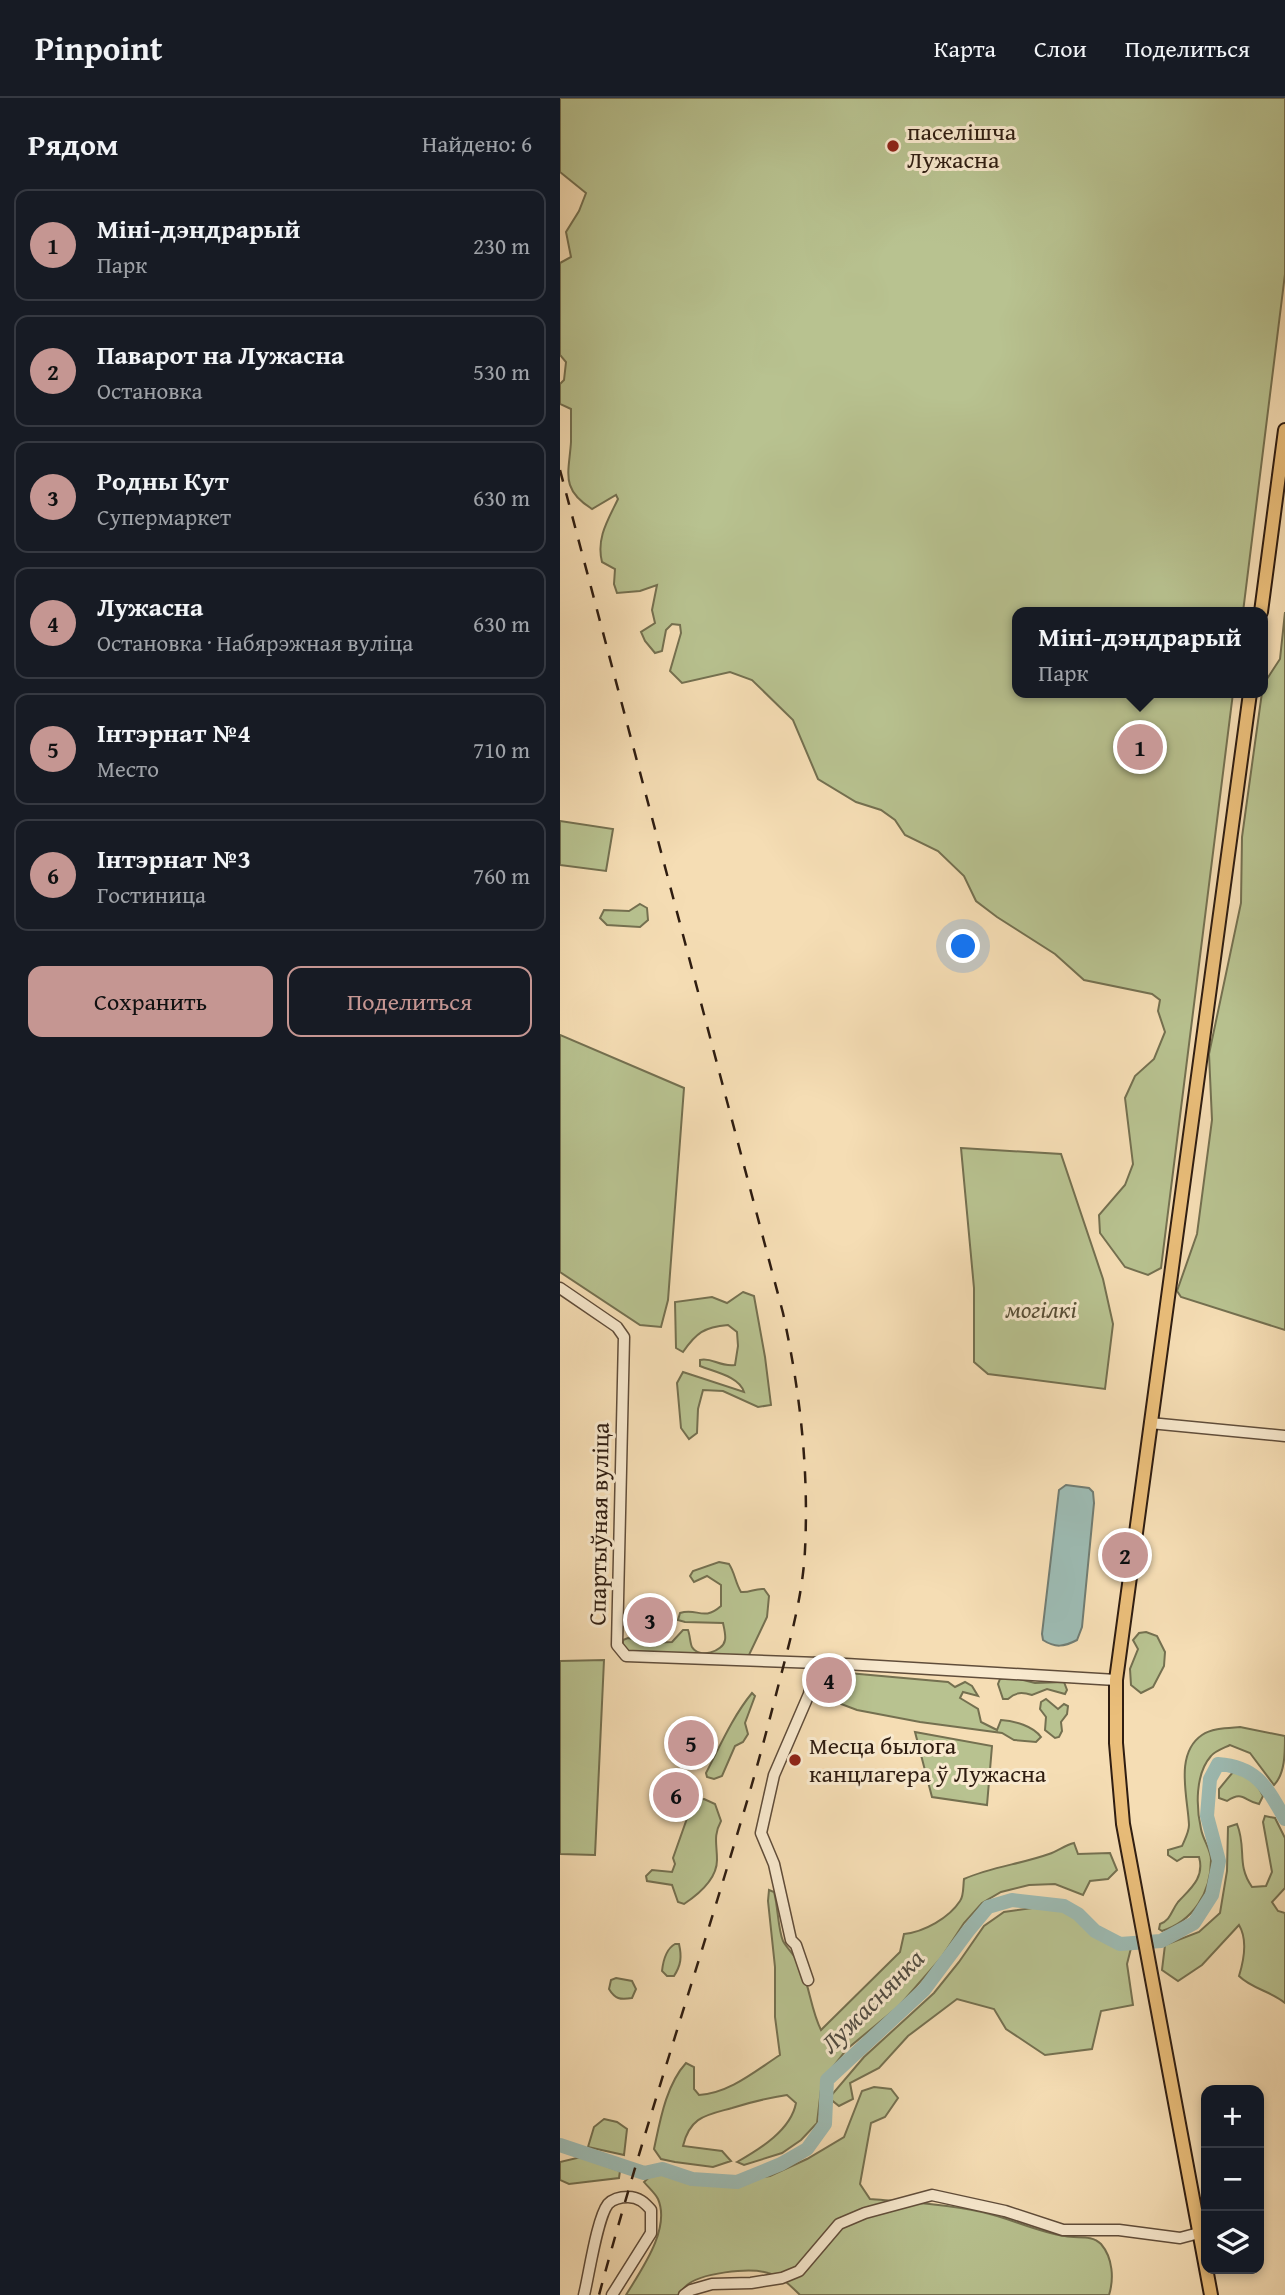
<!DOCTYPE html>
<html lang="ru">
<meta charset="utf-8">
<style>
:root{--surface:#171b24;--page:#242831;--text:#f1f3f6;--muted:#9ea1a6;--line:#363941;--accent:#c59692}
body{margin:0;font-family:"Gentium Book Plus",serif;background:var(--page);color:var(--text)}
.controls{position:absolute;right:21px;bottom:21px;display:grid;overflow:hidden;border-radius:14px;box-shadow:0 4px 10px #0003}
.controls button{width:63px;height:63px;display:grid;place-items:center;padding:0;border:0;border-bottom:2px solid var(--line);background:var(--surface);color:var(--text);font:35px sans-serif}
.you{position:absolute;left:404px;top:849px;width:24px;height:24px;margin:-18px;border:5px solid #fff;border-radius:50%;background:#1a73e8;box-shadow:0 0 0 10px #1a73e833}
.badge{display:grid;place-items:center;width:46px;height:46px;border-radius:50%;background:var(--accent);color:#111;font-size:23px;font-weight:700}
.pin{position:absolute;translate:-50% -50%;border:4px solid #fff;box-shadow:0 2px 7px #0006}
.popup{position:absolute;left:452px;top:509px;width:256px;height:91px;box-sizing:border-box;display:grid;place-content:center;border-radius:14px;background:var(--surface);filter:drop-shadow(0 2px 5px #0005);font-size:23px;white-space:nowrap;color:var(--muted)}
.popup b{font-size:26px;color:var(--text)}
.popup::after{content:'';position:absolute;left:50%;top:100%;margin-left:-14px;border:14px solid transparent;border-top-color:var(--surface)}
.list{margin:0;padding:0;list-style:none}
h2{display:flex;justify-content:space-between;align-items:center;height:91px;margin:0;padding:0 28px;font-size:30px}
h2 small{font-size:23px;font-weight:400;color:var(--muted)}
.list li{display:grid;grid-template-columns:46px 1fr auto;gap:21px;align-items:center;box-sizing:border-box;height:112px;margin:0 14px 14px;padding:0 14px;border:2px solid var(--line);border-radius:14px}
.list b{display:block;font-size:26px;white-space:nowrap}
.list p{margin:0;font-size:23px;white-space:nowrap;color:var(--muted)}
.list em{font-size:23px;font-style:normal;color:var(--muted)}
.actions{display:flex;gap:14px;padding:21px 28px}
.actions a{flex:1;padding:16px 0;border:2px solid var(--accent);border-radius:14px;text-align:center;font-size:24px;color:var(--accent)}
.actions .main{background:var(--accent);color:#111}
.icon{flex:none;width:38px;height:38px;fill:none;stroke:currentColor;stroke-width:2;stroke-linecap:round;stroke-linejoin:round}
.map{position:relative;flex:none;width:725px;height:2197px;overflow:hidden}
header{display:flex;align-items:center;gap:42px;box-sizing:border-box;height:98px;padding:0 35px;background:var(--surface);border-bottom:2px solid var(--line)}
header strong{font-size:33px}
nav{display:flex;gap:38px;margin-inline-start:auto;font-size:24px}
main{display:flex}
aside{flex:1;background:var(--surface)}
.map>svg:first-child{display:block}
.green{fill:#b8c290;stroke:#747050;stroke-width:2}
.water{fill:#9dbbb3;stroke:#717c72;stroke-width:2}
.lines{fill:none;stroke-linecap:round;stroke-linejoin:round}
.river{stroke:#9dbbb3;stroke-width:14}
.minor-casing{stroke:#604d3a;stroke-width:13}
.major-casing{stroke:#2f1d11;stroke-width:16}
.minor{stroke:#f8e9ce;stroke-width:10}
.major{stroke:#eabe7a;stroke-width:12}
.rail{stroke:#2f1d11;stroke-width:2.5;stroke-dasharray:12 12;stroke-linecap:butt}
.poi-dot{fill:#8f2418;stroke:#f8e9ce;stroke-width:2.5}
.labels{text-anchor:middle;stroke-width:6;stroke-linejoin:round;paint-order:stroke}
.poi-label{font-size:24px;fill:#2f1d11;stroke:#f8e9ce;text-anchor:start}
.park-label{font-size:24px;font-style:italic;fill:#584f37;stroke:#f8e9ce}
.street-label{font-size:24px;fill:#2f1d11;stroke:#f8e9ce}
.water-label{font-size:26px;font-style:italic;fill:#504c42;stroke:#f8e9ce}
</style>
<header>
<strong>Pinpoint</strong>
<nav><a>Карта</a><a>Слои</a><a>Поделиться</a></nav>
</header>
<main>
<aside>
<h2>Рядом<small>Найдено: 6</small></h2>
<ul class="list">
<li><span class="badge">1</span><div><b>Міні-дэндрарый</b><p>Парк</p></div><em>230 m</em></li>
<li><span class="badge">2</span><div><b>Паварот на Лужасна</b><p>Остановка</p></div><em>530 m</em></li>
<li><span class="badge">3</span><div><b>Родны Кут</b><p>Супермаркет</p></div><em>630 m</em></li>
<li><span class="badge">4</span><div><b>Лужасна</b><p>Остановка · Набярэжная вуліца</p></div><em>630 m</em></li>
<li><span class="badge">5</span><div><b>Інтэрнат №4</b><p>Место</p></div><em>710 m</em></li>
<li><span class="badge">6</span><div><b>Інтэрнат №3</b><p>Гостиница</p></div><em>760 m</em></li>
</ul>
<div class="actions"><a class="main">Сохранить</a><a>Поделиться</a></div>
</aside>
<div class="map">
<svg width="725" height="2197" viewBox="0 0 725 2197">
<rect width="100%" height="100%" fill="#f5ddb4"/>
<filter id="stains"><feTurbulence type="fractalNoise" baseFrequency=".00286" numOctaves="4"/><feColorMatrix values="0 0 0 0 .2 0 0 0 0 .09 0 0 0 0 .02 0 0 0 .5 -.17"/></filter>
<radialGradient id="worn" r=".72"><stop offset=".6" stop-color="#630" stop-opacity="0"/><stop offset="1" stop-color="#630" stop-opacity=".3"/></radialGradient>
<g class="green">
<path d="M0 0H725V176L683 514H458V595H673L601 1170 588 1177 565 1169 540 1135 539 1117 565 1087 573 1066 565 1000 575 978 594 961 605 934 598 913 600 902 592 896 524 882 495 856 437 819 416 803 404 778 378 753 345 737 335 722 321 712 296 704 258 681 233 622 192 582 170 574 122 585 110 573 121 535 120 527 112 526 106 532 102 553 95 555 85 543 81 534 95 525 92 512 97 487 80 493 57 495 54 486 55 471 42 464C36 440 48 422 58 401L56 397 32 411C0 391 9 375 11 344 11 333 11 322 11 311L0 306V286L4 282 6 264 0 257V165L11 159 6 134 19 113 26 95 0 74Z"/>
<polygon points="725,514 725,1232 621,1199 617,1193 637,1136 652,1022 649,956 681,805 682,739 703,587 720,561"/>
<polygon points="0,723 53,731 46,773 0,767"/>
<polygon points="80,806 87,810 88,822 80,829 47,827 40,820 44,812 69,813"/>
<polygon points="0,937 124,990 108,1202 101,1229 80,1227 0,1174"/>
<polygon points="401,1050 501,1056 543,1181 553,1226 545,1291 428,1276 414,1264 414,1190"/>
<path d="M183 1194 194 1198 205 1259 211 1307 198 1309 163 1293 143 1292 138 1311 137 1335 129 1341 121 1330 117 1285 123 1274 184 1294C179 1278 154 1274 140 1268V1262C152 1259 159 1269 175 1267L178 1248 177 1234 168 1227C144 1229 136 1235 123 1254L116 1250 115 1204 152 1199 167 1205Z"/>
<path d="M159 1464 169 1466C175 1475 175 1484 181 1494 190 1495 195 1490 204 1491L209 1498 207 1519 189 1557 179 1560 69 1555 63 1551V1542L68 1540 89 1545 112 1544 123 1532H128C130 1537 130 1545 132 1549 139 1561 163 1554 165 1542 166 1537 164 1530 163 1525L125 1524 118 1522 120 1515C137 1509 143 1524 161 1508V1487L147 1478 134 1484 130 1478 133 1473Z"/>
<polygon points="586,1534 597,1538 605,1554 604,1568 593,1589 581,1595 571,1587 570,1571 578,1551 573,1542 579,1535"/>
<polygon points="44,1562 35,1757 0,1756 0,1563"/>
<path d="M277 1574 388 1584 395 1589 405 1584 412 1588 418 1598 403 1594 400 1600 418 1611 421 1624 437 1632 441 1622C455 1623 473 1628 481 1639L476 1644 454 1642 442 1635 360 1624 297 1612 281 1606 280 1602 292 1591 289 1584 274 1582 271 1578Z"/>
<path d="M451 1579 475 1585 504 1584 507 1592 505 1596 487 1591 472 1597C462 1594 456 1594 448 1601H443L438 1586 440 1581Z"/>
<path d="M192 1595 195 1598 185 1625 188 1636 183 1644 175 1648 162 1678 154 1681 147 1679 146 1675C160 1648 173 1618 192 1595Z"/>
<polygon points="486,1601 498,1611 504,1606 508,1608 507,1616 501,1624 502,1633 499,1639 495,1640 485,1632 486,1619 480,1611 481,1604"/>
<path d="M680 1629 725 1638C725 1655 725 1676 714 1687L690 1655 670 1647C664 1650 655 1653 651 1658 635 1676 636 1709 641 1731 643 1742 651 1752 651 1762 651 1795 633 1823 602 1833L599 1831 600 1826C611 1822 611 1813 618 1804 630 1791 645 1780 639 1759H624L617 1763 608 1757V1752L622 1748C625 1741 629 1734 629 1727 628 1700 614 1656 642 1637 652 1630 669 1630 680 1629Z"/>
<polygon points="355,1634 432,1648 427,1707 372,1699"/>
<path d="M673 1674C688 1675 697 1685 703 1698L699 1706C684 1703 683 1692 667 1703L659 1700V1691Z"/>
<path d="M144 1701 155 1706 161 1723C153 1738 157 1746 157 1762 157 1781 139 1796 124 1806L118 1804 112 1787 87 1783 86 1778 92 1772 112 1774 115 1766 113 1760 130 1712 136 1703Z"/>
<path d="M705 1718 715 1720 725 1740V1790L712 1804 718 1813 725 1815V1905C711 1893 692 1891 679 1878 684 1862 688 1842 679 1827L642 1867 618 1883 602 1872 605 1847 639 1834 660 1815 667 1773 668 1729 677 1726C687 1751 676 1766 692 1789L706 1788 712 1774 703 1724Z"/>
<path d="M514 1745 518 1756 550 1755 557 1772 548 1781 530 1783 523 1797 495 1786 469 1787 441 1794 422 1805 404 1825 381 1860 339 1908 287 1951 262 1983 257 2025 241 2042 222 2055 184 2067 177 2064C200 2051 231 2032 236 2005L227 1997C208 2000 191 2004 172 2010 147 2017 130 2018 123 2048L162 2053 171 2063 153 2069 115 2064 101 2061 94 2051C100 2023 106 1987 126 1965L134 1969V1991L139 1997C170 1995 195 1973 220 1957L215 1919V1869L208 1803 209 1792 214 1794C218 1808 218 1832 223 1843 228 1852 237 1859 241 1870 250 1890 251 1912 261 1932L340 1854 344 1836C364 1834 389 1820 400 1803 404 1798 403 1788 404 1781 431 1769 461 1766 489 1756 498 1753 505 1747 514 1745Z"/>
<polygon points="494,1807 521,1821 542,1839 571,1850 567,1866 573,1907 541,1913 532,1951 485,1957 446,1931 434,1911 397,1901 348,1938 319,1970 290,1985 293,2001 279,2008 269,2000 304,1959 374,1895 399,1864 424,1828 444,1814"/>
<path d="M115 1846H119C122 1859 121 1867 114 1878H107L102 1873C103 1864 106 1851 115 1846Z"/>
<path d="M56 1880 72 1883 76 1891 72 1900C60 1902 55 1901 49 1891L51 1882Z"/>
<path d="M314 1989 331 1991 338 2000 325 2019 311 2025 300 2086 310 2101C348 2104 385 2106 422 2114 450 2120 477 2134 505 2138 517 2141 531 2136 541 2146 553 2160 554 2181 549 2197H240C230 2187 222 2179 208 2175 190 2169 139 2175 126 2188 123 2190 121 2194 119 2197H66C81 2172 111 2131 98 2101 95 2095 88 2089 84 2084L97 2072 127 2083 154 2086 210 2078 247 2061 284 2039 302 1993Z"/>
<polygon points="44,2021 57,2024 67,2031 64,2057 28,2049 34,2029"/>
<polygon points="21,2059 60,2073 59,2080 9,2086 0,2082 0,2064"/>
</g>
<path class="water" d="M506 1387 529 1390 533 1394 534 1405 522 1529 517 1542C504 1549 495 1550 483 1542L482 1536 499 1392Z"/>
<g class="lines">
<path class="river" d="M0 2047 84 2075 102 2071 132 2081 177 2084 221 2066 247 2051 265 2026 267 1982 364 1892 408 1833 428 1809 452 1802 504 1808 518 1816 535 1833 560 1846 601 1843 634 1825 652 1797 659 1763 647 1718 650 1681 658 1666C698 1669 707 1690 725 1721"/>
<g class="minor-casing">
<g id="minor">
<polyline points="0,1190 57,1229 64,1239 57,1547 66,1558 286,1566 556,1582"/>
<polyline points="590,1325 725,1338"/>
<polyline points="248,1882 236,1847 231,1842 214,1766 201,1735 214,1677 249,1596 255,1565"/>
<path d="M24 2197C29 2177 37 2120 48 2106 54 2100 61 2099 68 2099 79 2099 85 2105 91 2112V2135L52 2197"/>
<polyline points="124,2197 131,2192 152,2186 191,2185 222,2180 239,2173 279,2126 305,2115 372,2097 445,2113 503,2132 559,2132 620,2140 639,2135"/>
</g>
</g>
<g class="major-casing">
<g id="major">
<polyline points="701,514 725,332"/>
<polyline points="651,2197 563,1726 556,1645 556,1582 690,595"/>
</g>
</g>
<use href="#minor" class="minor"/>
<use href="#major" class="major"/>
<path class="rail" d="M0 372 223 1215C240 1293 249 1371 245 1452 243 1495 231 1539 220 1581 208 1628 196 1674 182 1720 135 1879 82 2037 39 2197"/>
</g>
<g class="poi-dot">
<circle cx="333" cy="48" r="7"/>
<circle cx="235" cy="1662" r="7"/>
</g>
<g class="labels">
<g class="poi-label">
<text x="347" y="42">паселішча<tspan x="347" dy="28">Лужасна</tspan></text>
<text x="249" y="1656">Месца былога<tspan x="249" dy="28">канцлагера ў Лужасна</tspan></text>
</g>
<g class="park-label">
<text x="481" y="1220">могілкі</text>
</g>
<g class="street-label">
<text transform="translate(39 1426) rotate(-89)" y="8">Спартыўная вуліца</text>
</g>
<g class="water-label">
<text transform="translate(312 1903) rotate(-45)" y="9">Лужаснянка</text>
</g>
</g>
<rect width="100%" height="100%" filter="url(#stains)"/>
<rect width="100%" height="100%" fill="url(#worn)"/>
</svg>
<div class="controls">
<button>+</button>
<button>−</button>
<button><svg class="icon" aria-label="layers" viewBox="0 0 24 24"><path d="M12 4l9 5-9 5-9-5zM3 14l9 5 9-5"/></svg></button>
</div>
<div class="you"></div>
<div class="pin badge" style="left:580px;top:649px">1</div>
<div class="popup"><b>Міні-дэндрарый</b>Парк</div>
<div class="pin badge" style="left:565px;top:1457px">2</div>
<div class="pin badge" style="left:90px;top:1522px">3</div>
<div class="pin badge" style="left:269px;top:1582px">4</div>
<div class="pin badge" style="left:131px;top:1645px">5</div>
<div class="pin badge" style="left:116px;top:1697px">6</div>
</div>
</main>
